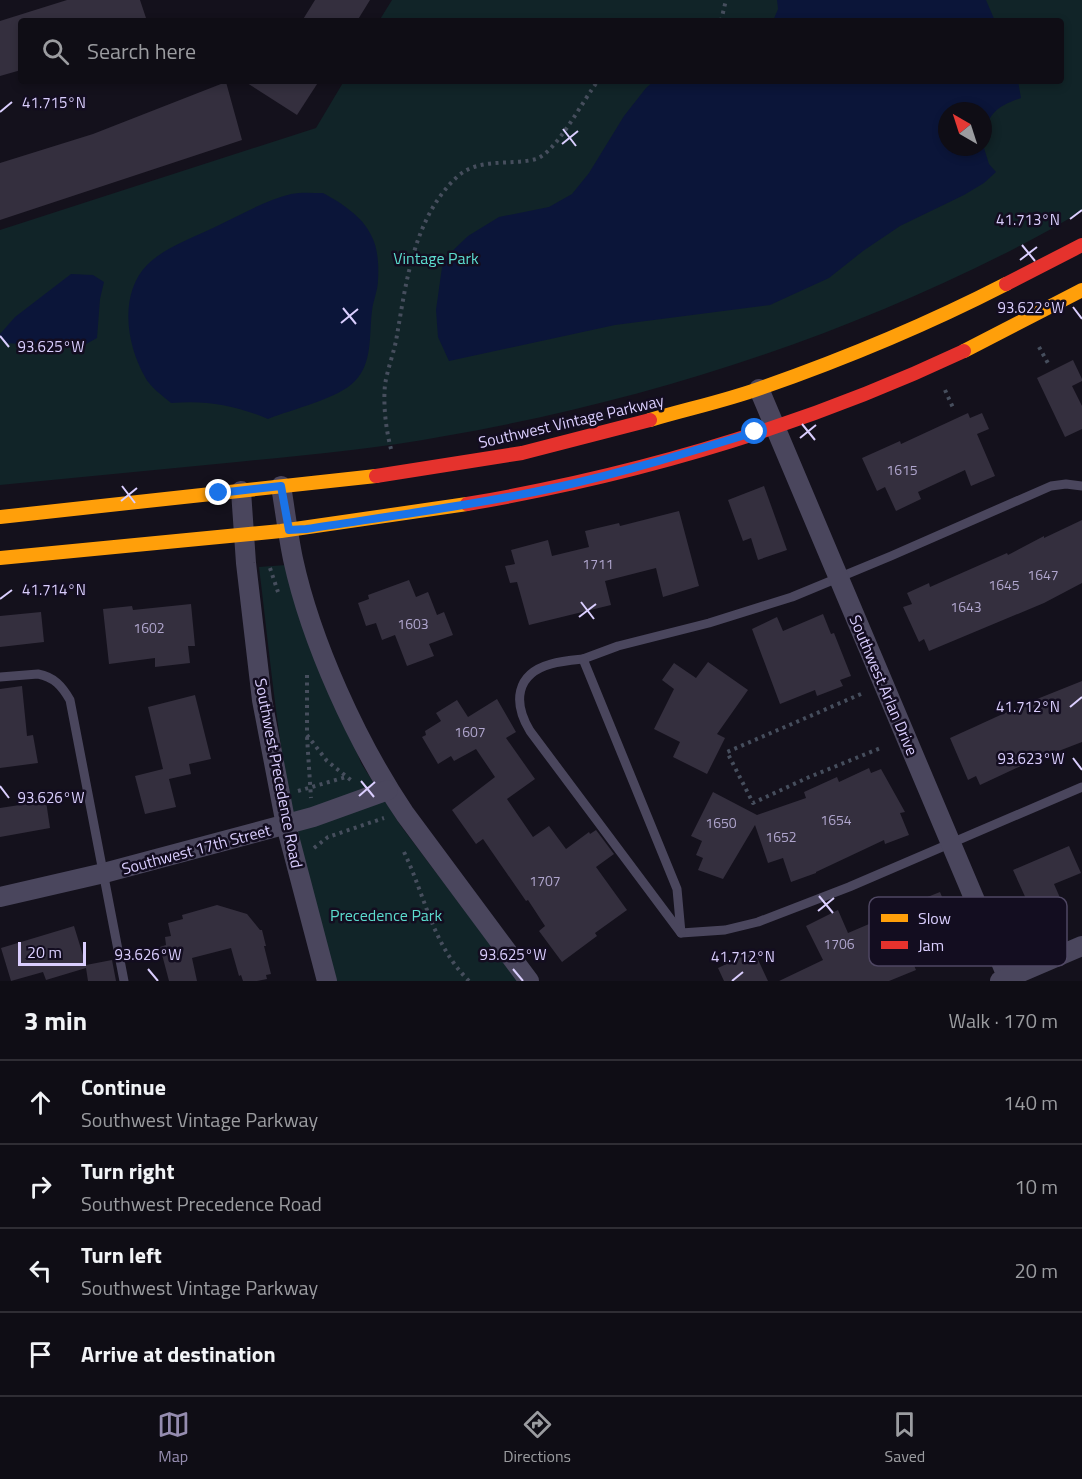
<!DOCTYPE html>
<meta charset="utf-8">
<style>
:root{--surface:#0f0d15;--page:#1d1b22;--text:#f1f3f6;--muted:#9b9ca0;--line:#2f2d34;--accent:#958caf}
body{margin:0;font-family:"Titillium Web",sans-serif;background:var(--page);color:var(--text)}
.compass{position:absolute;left:938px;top:102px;width:54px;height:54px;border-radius:50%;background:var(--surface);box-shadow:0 3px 9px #0003;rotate:321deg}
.scale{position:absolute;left:18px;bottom:15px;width:68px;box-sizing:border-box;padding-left:6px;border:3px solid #dacefe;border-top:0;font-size:16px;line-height:21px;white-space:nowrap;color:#dacefe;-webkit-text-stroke:4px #130d20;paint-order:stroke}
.stop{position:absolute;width:18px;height:18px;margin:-14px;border:4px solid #1a73e8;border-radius:50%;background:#fff}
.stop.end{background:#1a73e8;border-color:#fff;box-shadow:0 2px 6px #0008}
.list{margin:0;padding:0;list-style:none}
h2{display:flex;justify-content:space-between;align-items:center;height:78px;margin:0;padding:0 24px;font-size:26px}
h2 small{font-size:20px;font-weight:400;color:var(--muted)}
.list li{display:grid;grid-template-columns:39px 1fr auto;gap:18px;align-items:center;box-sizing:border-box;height:84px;padding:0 24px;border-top:2px solid var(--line)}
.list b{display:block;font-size:22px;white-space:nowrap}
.list p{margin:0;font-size:20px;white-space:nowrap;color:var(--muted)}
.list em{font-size:20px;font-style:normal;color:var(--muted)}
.icon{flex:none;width:33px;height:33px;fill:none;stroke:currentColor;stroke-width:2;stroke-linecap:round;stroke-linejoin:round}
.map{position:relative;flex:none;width:1082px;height:981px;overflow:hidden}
.search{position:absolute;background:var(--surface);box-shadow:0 3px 9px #0003;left:18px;right:18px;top:18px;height:66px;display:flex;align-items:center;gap:15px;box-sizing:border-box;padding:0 21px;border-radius:6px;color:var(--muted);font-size:22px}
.sheet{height:414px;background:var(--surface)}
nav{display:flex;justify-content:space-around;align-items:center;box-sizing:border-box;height:84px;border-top:2px solid var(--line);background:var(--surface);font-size:16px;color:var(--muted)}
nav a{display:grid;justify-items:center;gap:3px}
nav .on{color:var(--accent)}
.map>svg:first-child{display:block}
.green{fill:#112428;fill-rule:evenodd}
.water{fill:#0b1539}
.building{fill:#342f3e}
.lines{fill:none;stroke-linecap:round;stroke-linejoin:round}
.path{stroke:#464e5d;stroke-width:4;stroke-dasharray:3 4.5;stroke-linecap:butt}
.lane{stroke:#4a465d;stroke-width:9}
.street{stroke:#4a465d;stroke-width:20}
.slow{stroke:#ff9f0a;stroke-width:14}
.jam{stroke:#e5322d;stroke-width:14}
.route{stroke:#1a73e8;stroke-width:8}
.ticks{fill:none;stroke:#dacefe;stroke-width:2}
.labels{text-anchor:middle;stroke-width:5;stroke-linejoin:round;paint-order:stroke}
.number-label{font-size:14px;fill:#b0a6ce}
.park-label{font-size:16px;fill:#5cdcce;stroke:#130d20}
.street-label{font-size:16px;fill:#dacefe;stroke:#130d20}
.key{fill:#130d20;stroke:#4f4763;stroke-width:1.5}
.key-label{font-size:16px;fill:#dacefe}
.ticks-label{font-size:15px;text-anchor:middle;fill:#dacefe;stroke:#130d20;stroke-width:5;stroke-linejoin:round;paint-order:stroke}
</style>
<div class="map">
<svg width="1082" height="981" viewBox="0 0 1082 981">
<rect width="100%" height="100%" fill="#14111c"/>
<g class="green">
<path d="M392 0H1082V211C1019 249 952 280 884 309 743 368 595 410 445 436 376 449 306 455 237 462 158 470 79 477 0 485V230L316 128 344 81H1061V21H379ZM947 111H983V147H947Z"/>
<path d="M286 565 361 763 401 826 518 981H336C323 932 308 884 297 835 278 747 270 657 259 567Z"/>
</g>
<g class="water">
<polygon points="777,0 986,0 995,21 773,21 778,9"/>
<path d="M654 81H1018L1021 98C999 106 990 111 983 135V111H947V147H983V145L989 164 996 172 984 183 964 195 900 226 863 251 829 278 770 305 615 325 449 361 438 337 436 310 443 260 468 236 499 217 549 207 572 194 589 173 624 116 646 88Z"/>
<path d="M323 193C340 202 363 217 371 235 378 247 379 266 378 280 378 290 373 301 372 311 369 334 373 363 355 381 338 399 292 409 268 419 234 405 207 400 171 403 163 396 150 387 145 377 126 344 119 294 147 265 165 247 193 238 215 227 240 215 264 201 291 194 301 192 313 193 323 193Z"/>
<polygon points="71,274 93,275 104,282 100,299 97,338 79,348 6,343 0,338 0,334 15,317"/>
</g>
<g class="building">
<polygon points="67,0 140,0 147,21 21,21 21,70 0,76 0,21"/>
<polygon points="315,0 370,0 357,21 302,21"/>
<polygon points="244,81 319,81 297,115"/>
<polygon points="226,82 242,140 0,220 0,163 93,134"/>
<polygon points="1073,360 1082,379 1082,381 1072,386 1082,406 1082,429 1065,437 1037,378"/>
<polygon points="968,413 970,418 982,413 989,429 977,434 995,476 971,486 965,470 918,492 921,499 896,511 885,487 877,491 862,458 900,441 901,444"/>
<polygon points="764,486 787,550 758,560 751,538 743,541 728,500"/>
<polygon points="679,511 699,586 663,597 656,568 605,581 611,605 529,625 517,582 510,583 505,566 515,564 511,550 548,540 552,556 589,547 585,531 619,523 620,526"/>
<polygon points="1082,520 1082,583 1044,603 929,651 924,639 919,642 903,607 912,604 907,593 929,583 930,587 1007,553 1008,555 1044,536 1044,538"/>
<polygon points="409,580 416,597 428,592 437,615 444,612 453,635 429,644 434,656 407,666 395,635 382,640 376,623 366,626 358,603 369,599 368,595"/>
<polygon points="191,604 195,646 188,646 190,663 155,667 155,658 109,664 103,609 132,606 133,610"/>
<polygon points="41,612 44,642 0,647 0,616"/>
<polygon points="823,614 831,634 834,633 851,676 840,680 843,686 817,696 815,690 780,704 752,629 777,617 783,631"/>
<polygon points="708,662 748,690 717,734 725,738 707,774 673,757 680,742 654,729 674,689 662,680 674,663 696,678"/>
<polygon points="1082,681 1082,742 1056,752 1055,750 980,785 976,776 968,780 950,738 1027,703"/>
<polygon points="22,686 27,736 33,735 38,763 0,768 0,689"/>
<polygon points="195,695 211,759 189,764 191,774 169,779 176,807 145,814 135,776 163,769 148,707"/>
<polygon points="497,699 516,732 506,738 535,779 507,799 533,837 549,826 566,849 589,832 590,834 596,830 614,854 596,867 627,910 595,933 597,936 562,962 539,931 545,926 528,900 526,901 483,839 476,844 452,810 495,777 476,749 454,761 451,756 438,764 422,737 426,735 425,731 441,721 436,713 457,700 468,717"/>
<polygon points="869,768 871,773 881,769 905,812 900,813 909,835 885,844 884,840 816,872 816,873 791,882 783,858 768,863 755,825 723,879 698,870 703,858 696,855 702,841 691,836 713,792 757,815 806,798 804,792 837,777 839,782"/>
<polygon points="46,801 50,828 0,837 0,808"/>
<polygon points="1069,846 1081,873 1054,884 1061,900 1032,912 1013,870"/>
<polygon points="940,892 952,921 921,934 931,956 913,963 916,970 889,981 779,981 823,960 806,926 838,910 848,933 916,904 915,902"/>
<polygon points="217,905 247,914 260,930 262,930 266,946 264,946 271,974 266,975 267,979 257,981 243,981 241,975 239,976 231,948 192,958 197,981 169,981 160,947 166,945 165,937 171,936 168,923 183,919 182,915"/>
<polygon points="74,926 86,965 112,960 116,981 88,981 86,968 46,980 43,972 11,981 1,948"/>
<polygon points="754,951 768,981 724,981 718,968"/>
</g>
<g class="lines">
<g class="path">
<polyline points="721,21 726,0"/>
<polyline points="1039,347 1049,365"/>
<polyline points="945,390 954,410"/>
<path d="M391 449C386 430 383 405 385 385 387 371 393 355 396 341 406 284 413 218 457 177 478 157 511 166 536 159 557 152 584 98 598 81"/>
<polyline points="270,568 278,592"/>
<polyline points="307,675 307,735 327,761 352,781"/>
<polyline points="861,694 727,752 753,803 807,778 883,747"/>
<polyline points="307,737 311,798"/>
<polyline points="298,791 346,777"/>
<polyline points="314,848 328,837 384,818"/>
<path d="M404 852C426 898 432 944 469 981"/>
</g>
<g class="lane">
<polyline points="1082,486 1066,484 1051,486 891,556 792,597 709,623 618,646 583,659 677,889 681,933 725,930 758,922 849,887 1082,787"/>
<path d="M583 659C573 660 561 661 551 664 515 674 513 703 530 731L681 933"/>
<path d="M0 677 38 674C54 677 62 686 70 700L124 981"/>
</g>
<g class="street">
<polyline points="759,389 1009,981"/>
<path d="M281 486C285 510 288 535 293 559 311 642 357 743 405 814L529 981"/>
<polyline points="241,491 246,563 262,700 286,825 327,981"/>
<polyline points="0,897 104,873 313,817 388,790"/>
<polyline points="1000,981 1082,946"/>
</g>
<g class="slow">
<polyline points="964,351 1082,290"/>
<path d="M650 420C687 409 725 401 761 388 844 359 928 324 1006 284"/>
<polyline points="0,517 376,476"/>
<polyline points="0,558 281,531 467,504"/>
</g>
<g class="jam">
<polyline points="1006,284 1082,245"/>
<polyline points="376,476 522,453 650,420"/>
<path d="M467 504C638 475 807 425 964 351"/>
</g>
</g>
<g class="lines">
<path class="route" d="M219 493 281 486 289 530 306 529C390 516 475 505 558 487 625 472 690 452 755 432"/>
</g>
<path class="ticks" d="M0 112 12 102M563 129 576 146M562 144 578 131M1070 219 1082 210M1022 245 1035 261M1020 260 1037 247M1073 307 1082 319M343 308 356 324M341 323 358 309M0 336 9 347M802 424 815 440M800 438 816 425M122 486 135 503M121 501 137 488M0 599 12 590M581 602 594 619M579 617 596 604M1070 707 1082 697M1073 758 1082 770M361 781 374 797M0 786 9 798M359 796 375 782M819 896 833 913M818 911 834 898M148 969 158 981M513 969 523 981M732 981 743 972"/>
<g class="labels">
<g class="number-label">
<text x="902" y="475">1615</text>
<text x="598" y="569">1711</text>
<text x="1043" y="580">1647</text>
<text x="1004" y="590">1645</text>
<text x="966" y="612">1643</text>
<text x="413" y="629">1603</text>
<text x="149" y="633">1602</text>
<text x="470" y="737">1607</text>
<text x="836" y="825">1654</text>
<text x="721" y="828">1650</text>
<text x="781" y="842">1652</text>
<text x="545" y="886">1707</text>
<text x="839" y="949">1706</text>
</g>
<g class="park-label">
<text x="436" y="264">Vintage Park</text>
<text x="386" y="921">Precedence Park</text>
</g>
<g class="street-label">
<text transform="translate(571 421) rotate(-13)" y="6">Southwest Vintage Parkway</text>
<text transform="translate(884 685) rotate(67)" y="6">Southwest Arlan Drive</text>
<text transform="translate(279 773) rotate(79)" y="6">Southwest Precedence Road</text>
<text transform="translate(196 849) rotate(-15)" y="6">Southwest 17th Street</text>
</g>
</g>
<rect x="869" y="897" width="198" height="69" rx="9" class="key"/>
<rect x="881" y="914" width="27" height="8" fill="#ff9f0a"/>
<rect x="881" y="941" width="27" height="8" fill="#e5322d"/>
<g class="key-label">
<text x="918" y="924">Slow</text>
<text x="918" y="951">Jam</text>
</g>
<g class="ticks-label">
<text x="54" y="108">41.715°N</text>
<text x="1028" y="225">41.713°N</text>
<text x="1031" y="313">93.622°W</text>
<text x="51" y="352">93.625°W</text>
<text x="54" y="595">41.714°N</text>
<text x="1028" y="712">41.712°N</text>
<text x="1031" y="764">93.623°W</text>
<text x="51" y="803">93.626°W</text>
<text x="148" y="960">93.626°W</text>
<text x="513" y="960">93.625°W</text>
<text x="743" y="962">41.712°N</text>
</g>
</svg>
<svg class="compass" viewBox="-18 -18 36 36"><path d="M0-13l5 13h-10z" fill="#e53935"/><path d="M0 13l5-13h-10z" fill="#9b9ca0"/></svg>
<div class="scale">20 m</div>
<div class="stop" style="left:755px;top:432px"></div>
<div class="stop end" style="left:219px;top:493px"></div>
<div class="search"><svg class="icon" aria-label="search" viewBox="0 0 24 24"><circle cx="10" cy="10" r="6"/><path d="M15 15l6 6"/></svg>Search here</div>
</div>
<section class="sheet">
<h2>3 min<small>Walk · 170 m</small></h2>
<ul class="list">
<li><svg class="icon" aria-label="ahead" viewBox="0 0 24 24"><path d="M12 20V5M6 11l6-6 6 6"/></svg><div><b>Continue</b><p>Southwest Vintage Parkway</p></div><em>140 m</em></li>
<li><svg class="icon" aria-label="right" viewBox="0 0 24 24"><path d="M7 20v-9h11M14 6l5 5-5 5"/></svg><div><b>Turn right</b><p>Southwest Precedence Road</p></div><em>10 m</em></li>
<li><svg class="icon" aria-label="left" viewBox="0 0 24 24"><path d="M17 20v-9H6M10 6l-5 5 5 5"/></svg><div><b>Turn left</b><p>Southwest Vintage Parkway</p></div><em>20 m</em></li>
<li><svg class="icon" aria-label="arrive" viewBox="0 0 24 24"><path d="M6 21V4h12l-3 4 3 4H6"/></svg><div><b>Arrive at destination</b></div></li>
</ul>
</section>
<nav>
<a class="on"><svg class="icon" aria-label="map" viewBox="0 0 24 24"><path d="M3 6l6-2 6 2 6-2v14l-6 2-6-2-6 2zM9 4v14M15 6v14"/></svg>Map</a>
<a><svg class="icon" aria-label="directions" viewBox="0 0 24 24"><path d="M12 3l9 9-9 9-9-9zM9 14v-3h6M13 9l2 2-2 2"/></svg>Directions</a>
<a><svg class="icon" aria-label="saved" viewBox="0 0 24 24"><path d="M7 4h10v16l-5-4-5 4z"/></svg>Saved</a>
</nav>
